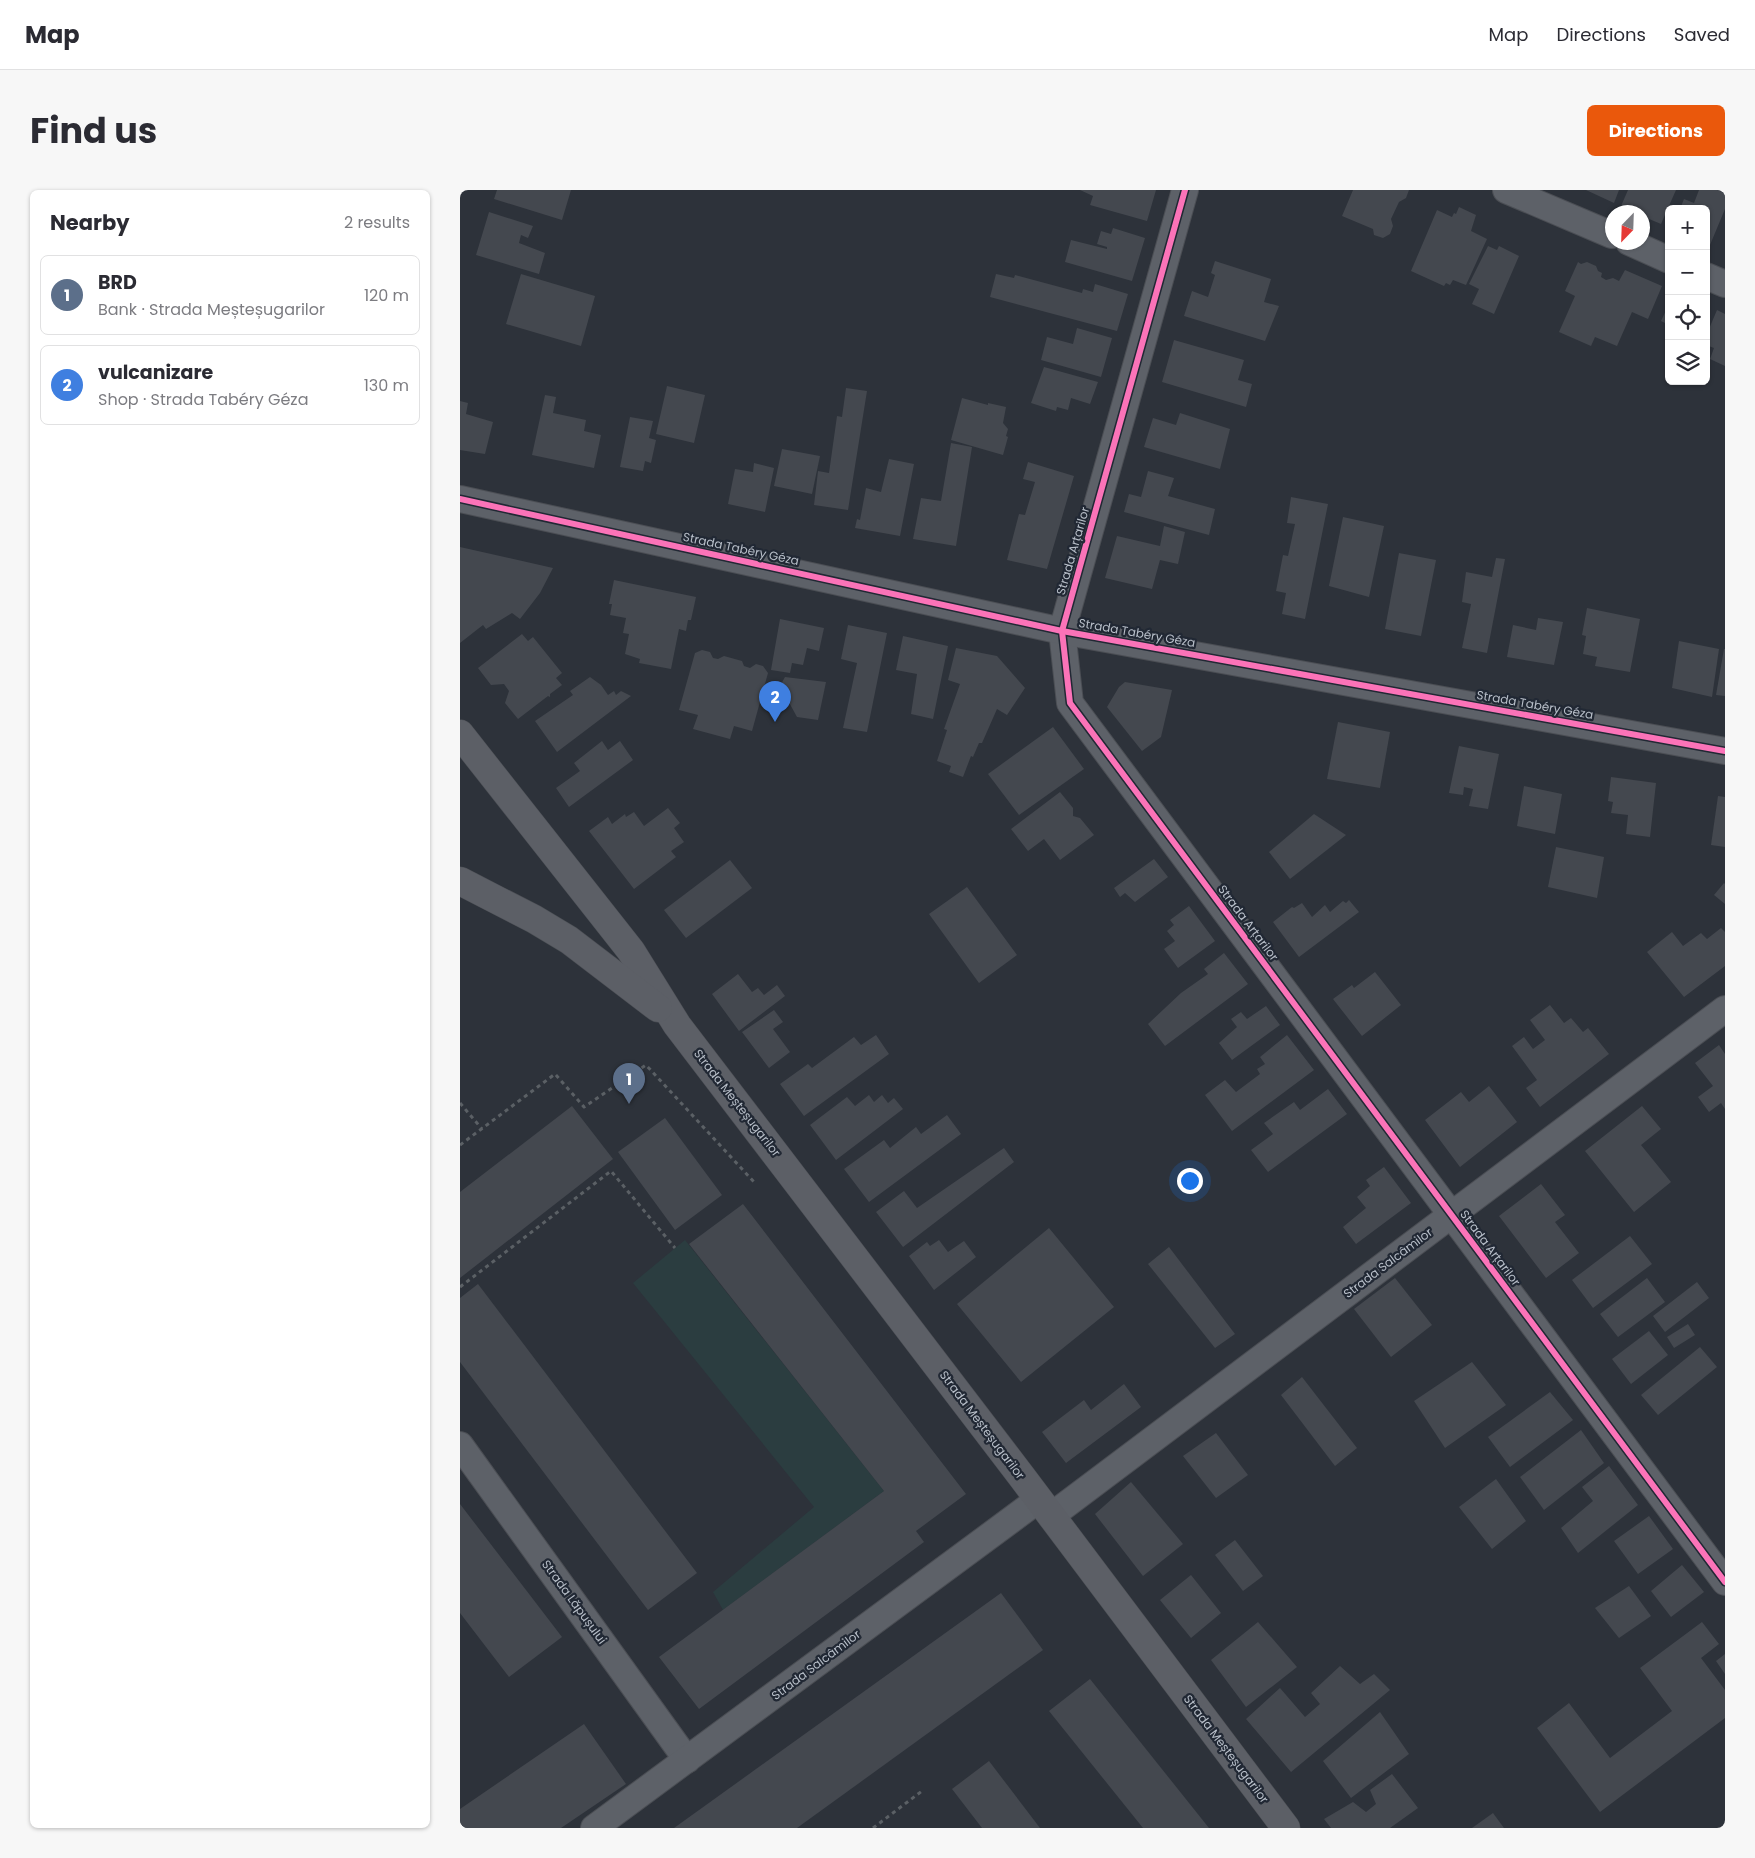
<!DOCTYPE html>
<meta charset="utf-8">
<style>
:root{--surface:#fff;--page:#f7f7f7;--text:#2b2b33;--muted:#7c7c81;--line:#e1e1e2;--accent:#ea580c}
body{margin:0;font-family:Poppins,sans-serif;background:var(--page);color:var(--text)}
.controls{position:absolute;right:15px;top:15px;display:grid;overflow:hidden;border-radius:8px;box-shadow:0 1px 4px #0004}
.controls button{width:45px;height:45px;display:grid;place-items:center;padding:0;border:0;border-bottom:1px solid var(--line);background:var(--surface);color:var(--text);font:25px sans-serif}
.compass{position:absolute;left:1145px;top:15px;width:45px;height:45px;border-radius:50%;background:var(--surface);box-shadow:0 1px 4px #0004;rotate:203deg}
.you{position:absolute;left:729px;top:990px;width:18px;height:18px;margin:-12px;border:4px solid #fff;border-radius:50%;background:#1a73e8;box-shadow:0 0 0 8px #1a73e833}
.badge{display:grid;place-items:center;width:32px;height:32px;border-radius:50%;background:var(--accent);color:#fff;font-size:16px;font-weight:700}
.pin{position:absolute;translate:-50% -41px;filter:drop-shadow(0 1px 2px #0008)}
.pin::after{content:'';position:absolute;top:26px;width:18px;height:15px;background:inherit;clip-path:polygon(0 0,100% 0,50% 100%)}
.list{margin:0;padding:0;list-style:none}
h2{display:flex;justify-content:space-between;align-items:center;height:65px;margin:0;padding:0 20px;font-size:21px}
h2 small{font-size:16px;font-weight:400;color:var(--muted)}
.list li{display:grid;grid-template-columns:32px 1fr auto;gap:15px;align-items:center;box-sizing:border-box;height:80px;margin:0 10px 10px;padding:0 10px;border:1px solid var(--line);border-radius:8px}
.list b{display:block;font-size:19px;white-space:nowrap}
.list p{margin:0;font-size:16px;white-space:nowrap;color:var(--muted)}
.list em{font-size:16px;font-style:normal;color:var(--muted)}
.icon{flex:none;width:28px;height:28px;fill:none;stroke:currentColor;stroke-width:2;stroke-linecap:round;stroke-linejoin:round}
.map{position:relative;flex:none;width:1265px;height:1638px;overflow:hidden;border-radius:8px}
header{display:flex;align-items:center;gap:30px;box-sizing:border-box;height:70px;padding:0 25px;background:var(--surface);border-bottom:1px solid var(--line)}
header strong{font-size:24px}
nav{display:flex;gap:28px;margin-inline-start:auto;font-size:18px}
.intro{display:flex;align-items:center;justify-content:space-between;box-sizing:border-box;height:120px;padding:0 30px}
h1{margin:0;font-size:35px}
.button{padding:12px 22px;border-radius:8px;background:var(--accent);color:#fff;font-size:18px;font-weight:700}
main{display:flex;gap:30px;padding:0 30px}
aside{flex:1;background:var(--surface);border-radius:8px;box-shadow:0 1px 4px #0004}
.map>svg:first-child{display:block}
.green{fill:#2b3d40}
.building{fill:#44484f}
.lines{fill:none;stroke-linecap:round;stroke-linejoin:round}
.minor-casing{stroke:#4b4e54;stroke-width:28}
.secondary-casing{stroke:#4b4e54;stroke-width:29}
.path{stroke:#5b6065;stroke-width:3;stroke-dasharray:4 4;stroke-linecap:butt}
.minor{stroke:#5d6168;stroke-width:26}
.secondary{stroke:#5c5f66;stroke-width:28}
.cycleway-casing{stroke:#212834;stroke-width:9}
.cycleway{stroke:#fb73b8;stroke-width:6}
.labels{text-anchor:middle;stroke-width:4.5;stroke-linejoin:round;paint-order:stroke}
.street-label{font-size:12px;fill:#b8bfc9;stroke:#212834}
</style>
<header>
<strong>Map</strong>
<nav><a>Map</a><a>Directions</a><a>Saved</a></nav>
</header>
<div class="intro"><h1>Find us</h1><a class="button">Directions</a></div>
<main>
<aside>
<h2>Nearby<small>2 results</small></h2>
<ul class="list">
<li><span class="badge" style="background:#5c6f8a">1</span><div><b>BRD</b><p>Bank · Strada Meșteșugarilor</p></div><em>120 m</em></li>
<li><span class="badge" style="background:#3f7fe0">2</span><div><b>vulcanizare</b><p>Shop · Strada Tabéry Géza</p></div><em>130 m</em></li>
</ul>
</aside>
<div class="map">
<svg width="1265" height="1638" viewBox="0 0 1265 1638">
<rect width="100%" height="100%" fill="#2d323a"/>
<polygon class="green" points="225,1050 424,1301 263,1420 253,1402 354,1317 173,1093"/>
<g class="building">
<polygon points="37,0 111,0 102,30 34,9"/>
<polygon points="620,0 696,0 687,31 630,15 633,6"/>
<polygon points="893,0 949,0 946,8 939,12 931,29 933,36 930,44 923,48 914,45 913,39 882,26"/>
<polygon points="1126,0 1159,0 1154,13"/>
<polygon points="1168,0 1216,0 1201,34 1182,26 1182,22 1175,22 1161,16"/>
<polygon points="1239,0 1257,0 1265,3 1265,19 1250,55 1246,53 1246,19 1220,19 1224,9 1234,13"/>
<polygon points="999,17 1016,25 1011,41 1027,49 1006,95 993,90 990,95 986,93 984,96 951,81 977,20 992,27 994,23 996,24"/>
<polygon points="29,22 73,36 68,48 61,45 59,53 85,63 79,84 16,65"/>
<polygon points="653,38 685,48 672,91 605,72 611,50 647,59 647,57 637,54 641,41 651,44"/>
<polygon points="1028,56 1037,60 1039,56 1059,66 1034,124 1012,114 1019,99 1009,94"/>
<polygon points="755,71 811,89 804,112 819,116 805,151 724,126 732,101 748,107 755,85 751,83"/>
<polygon points="1118,72 1121,74 1127,72 1136,76 1138,81 1142,83 1141,87 1146,90 1153,88 1159,91 1165,80 1202,96 1188,129 1172,122 1157,156 1135,147 1131,156 1099,142 1115,106 1105,101"/>
<polygon points="61,84 135,106 121,156 46,134"/>
<polygon points="536,84 554,88 555,85 622,103 623,99 633,102 635,94 668,104 657,141 530,107"/>
<polygon points="1209,114 1209,135 1201,131"/>
<polygon points="1257,120 1265,124 1265,176 1250,169 1254,158 1246,155 1246,146"/>
<polygon points="617,138 652,148 641,187 581,170 587,147 613,154"/>
<polygon points="714,150 784,170 778,190 792,194 786,217 702,192"/>
<polygon points="584,177 638,192 630,214 611,208 608,220 597,217 596,221 571,213"/>
<polygon points="207,196 245,205 234,253 196,244"/>
<polygon points="386,198 407,201 388,320 354,315 358,281 369,283 377,226 382,227"/>
<polygon points="85,205 96,207 93,223 126,230 124,241 141,245 134,278 72,265"/>
<polygon points="502,208 528,215 528,213 546,217 543,233 548,239 546,246 548,247 543,265 491,250"/>
<polygon points="0,211 8,213 6,224 33,232 25,264 0,260"/>
<polygon points="720,223 770,239 760,279 684,257 693,228 716,235"/>
<polygon points="170,227 193,231 189,248 196,250 191,273 185,271 183,281 160,277"/>
<polygon points="491,253 512,257 496,356 453,349 461,308 481,311"/>
<polygon points="322,259 360,266 352,304 314,296"/>
<polygon points="429,269 454,274 440,346 395,338 397,329 400,330 406,298 421,302"/>
<polygon points="568,272 614,286 587,379 547,370 559,324 565,325 575,292 563,289"/>
<polygon points="294,273 314,278 305,322 268,314 275,279 293,282"/>
<polygon points="688,281 714,288 708,306 755,319 749,345 664,322 669,304 681,307"/>
<polygon points="831,307 868,314 845,429 822,424 826,403 816,401 823,365 828,366 835,334 827,333"/>
<polygon points="883,327 924,336 909,407 869,396"/>
<polygon points="704,336 725,342 718,374 700,370 692,399 645,388 657,346 700,356"/>
<polygon points="0,357 93,378 80,403 60,429 52,423 26,439 23,435 0,453"/>
<polygon points="939,363 976,370 961,446 925,439"/>
<polygon points="1036,368 1045,369 1027,463 1002,458 1011,414 1002,412 1006,382 1032,387"/>
<polygon points="154,390 236,407 231,430 228,430 226,441 219,439 211,479 179,473 180,469 165,464 169,444 163,443 166,428 150,425 152,414 149,414"/>
<polygon points="1127,418 1180,429 1170,482 1135,476 1137,467 1123,464 1126,446 1122,445"/>
<polygon points="1078,428 1103,432 1094,475 1047,467 1053,435 1076,440"/>
<polygon points="320,429 364,438 359,461 347,458 343,475 332,473 330,483 311,480"/>
<polygon points="388,435 427,443 407,542 383,538 397,473 381,469"/>
<polygon points="62,444 68,451 73,447 102,483 96,488 102,495 90,504 90,507 88,506 58,529 45,513 49,501 44,494 31,495 18,478"/>
<polygon points="443,446 488,456 473,529 451,524 457,484 436,480"/>
<polygon points="1219,451 1259,459 1252,507 1212,498"/>
<polygon points="496,458 537,466 565,498 547,525 537,519 522,553 519,553 513,567 511,566 503,587 489,582 491,576 477,571 487,540 484,539 500,494 488,490"/>
<polygon points="1264,459 1265,459 1265,506 1256,505"/>
<polygon points="242,460 250,462 253,468 258,469 264,466 282,471 284,476 290,478 296,474 303,476 308,483 292,541 274,536 270,549 233,539 238,525 219,520 235,463"/>
<polygon points="130,487 141,495 148,505 154,501 156,505 161,501 171,506 97,562 75,531 113,505 110,501"/>
<polygon points="325,487 366,492 358,530 337,527 320,496"/>
<polygon points="665,492 712,500 701,547 682,561 647,517 659,497"/>
<polygon points="878,532 930,542 920,598 867,589"/>
<polygon points="593,537 624,579 559,625 528,584"/>
<polygon points="142,551 148,560 160,551 173,570 109,617 96,598 120,581 114,573"/>
<polygon points="999,556 1039,564 1028,619 1009,616 1013,599 1004,597 1003,605 989,603"/>
<polygon points="1151,587 1196,593 1190,647 1166,644 1168,625 1151,623 1153,612 1148,611"/>
<polygon points="1064,596 1102,604 1095,644 1057,636"/>
<polygon points="600,602 613,618 613,626 620,628 634,645 600,670 584,649 568,661 551,639"/>
<polygon points="1258,606 1265,607 1265,657 1251,655"/>
<polygon points="208,618 220,633 214,638 224,652 211,661 216,667 174,699 129,641 148,627 152,634 165,624 166,627 174,622 184,636"/>
<polygon points="854,624 886,645 830,689 809,662"/>
<polygon points="1096,657 1144,667 1137,708 1088,697"/>
<polygon points="694,669 708,687 675,712 665,703 660,707 654,698"/>
<polygon points="270,670 292,698 226,748 204,720"/>
<polygon points="1264,693 1265,694 1265,714 1254,705"/>
<polygon points="507,697 557,765 519,793 469,724"/>
<polygon points="889,710 899,722 839,767 813,732 832,717 834,718 842,713 852,727 865,715 870,722 883,711 886,713"/>
<polygon points="729,716 755,751 718,778 704,759 715,751 707,741 714,735 710,730"/>
<polygon points="1261,738 1265,742 1265,776 1224,807 1187,762 1212,742 1223,756 1241,743 1247,749"/>
<polygon points="764,763 788,794 705,856 688,834 721,803 748,784 744,779"/>
<polygon points="915,782 941,815 902,846 873,809 892,795 894,798"/>
<polygon points="278,784 292,802 298,798 304,805 317,795 325,806 279,841 252,804"/>
<polygon points="1090,815 1104,833 1111,828 1123,842 1128,838 1149,864 1080,917 1066,898 1077,890 1052,856 1064,847 1073,859 1085,850 1070,830"/>
<polygon points="806,816 820,835 772,870 759,853 777,837 771,829 781,822 787,829"/>
<polygon points="314,820 323,832 313,839 330,862 309,878 282,842"/>
<polygon points="416,845 429,864 344,926 320,894 348,874 352,878 394,847 401,855"/>
<polygon points="827,845 854,880 772,941 745,905 765,890 776,902 800,884 797,879 805,874 800,867"/>
<polygon points="1259,855 1265,864 1265,919 1261,913 1249,922 1238,907 1253,896 1235,873"/>
<polygon points="1029,896 1057,932 1000,977 965,930 1001,902 1009,912"/>
<polygon points="868,899 887,924 808,982 791,960 813,944 804,933 834,912 840,920"/>
<polygon points="409,905 414,912 422,905 428,913 434,908 443,919 376,970 350,935 387,907 395,916"/>
<polygon points="112,916 153,969 0,1088 0,1002"/>
<polygon points="1182,916 1201,939 1181,955 1211,992 1174,1022 1125,961"/>
<polygon points="487,925 501,944 409,1012 384,979 424,950 430,958 456,937 461,944"/>
<polygon points="205,928 262,1005 215,1040 158,962"/>
<polygon points="544,958 554,972 443,1057 416,1022 444,1001 457,1018"/>
<polygon points="924,977 951,1013 896,1054 883,1037 906,1018 897,1007 910,996 906,990"/>
<polygon points="1081,994 1105,1025 1095,1032 1119,1063 1086,1088 1039,1026"/>
<polygon points="283,1014 506,1304 456,1341 464,1352 239,1519 199,1467 424,1301 229,1054"/>
<polygon points="589,1038 654,1117 561,1192 497,1114"/>
<polygon points="1170,1046 1192,1074 1133,1118 1112,1090"/>
<polygon points="479,1050 488,1062 504,1051 516,1067 474,1100 449,1066 467,1052 470,1056"/>
<polygon points="709,1057 775,1144 755,1158 688,1074"/>
<polygon points="935,1088 972,1135 931,1167 894,1119"/>
<polygon points="1187,1088 1205,1112 1158,1147 1140,1124"/>
<polygon points="1237,1092 1249,1108 1205,1142 1193,1126"/>
<polygon points="18,1094 237,1383 188,1420 0,1172 0,1108"/>
<polygon points="1228,1134 1235,1145 1214,1158 1207,1147"/>
<polygon points="1189,1141 1208,1165 1171,1194 1152,1169"/>
<polygon points="1240,1157 1257,1177 1198,1225 1181,1205"/>
<polygon points="1012,1172 1046,1215 985,1258 954,1211"/>
<polygon points="842,1187 897,1258 875,1276 821,1205"/>
<polygon points="664,1194 681,1217 606,1273 582,1242 624,1210 631,1220"/>
<polygon points="1090,1202 1113,1230 1050,1277 1028,1247"/>
<polygon points="1121,1240 1144,1273 1084,1320 1060,1287"/>
<polygon points="756,1243 788,1285 756,1308 723,1266"/>
<polygon points="1149,1276 1178,1315 1118,1363 1101,1338 1133,1311 1122,1297"/>
<polygon points="1036,1289 1066,1331 1032,1359 999,1317"/>
<polygon points="671,1292 723,1354 683,1386 635,1324"/>
<polygon points="0,1314 102,1447 49,1487 0,1423"/>
<polygon points="1189,1326 1213,1359 1178,1384 1154,1351"/>
<polygon points="775,1350 803,1386 783,1401 755,1365"/>
<polygon points="1222,1375 1244,1402 1211,1427 1191,1401"/>
<polygon points="731,1385 761,1423 731,1448 700,1410"/>
<polygon points="1169,1396 1191,1426 1159,1448 1135,1418"/>
<polygon points="541,1403 583,1460 337,1638 214,1638"/>
<polygon points="798,1432 837,1477 786,1517 751,1470"/>
<polygon points="1242,1432 1259,1454 1241,1468 1265,1500 1265,1528 1140,1622 1077,1538 1109,1513 1150,1568 1212,1521 1180,1478"/>
<polygon points="1265,1464 1265,1484 1256,1471"/>
<polygon points="880,1476 900,1494 914,1484 930,1500 831,1582 786,1529 820,1498 845,1527 860,1514 851,1503"/>
<polygon points="630,1489 749,1638 683,1638 589,1521"/>
<polygon points="920,1522 949,1564 891,1608 863,1571"/>
<polygon points="124,1534 166,1594 101,1638 0,1638 0,1619"/>
<polygon points="529,1571 580,1638 522,1638 492,1599"/>
<polygon points="932,1584 958,1618 930,1638 871,1638 864,1629 893,1612 906,1622 916,1614 910,1600"/>
<polygon points="1033,1623 1044,1638 1012,1638"/>
</g>
<g class="lines">
<g class="minor-casing">
<g id="minor">
<polyline points="725,0 602,441 610,513 1265,1392"/>
<polyline points="1046,0 1152,45"/>
<polyline points="1169,52 1209,70"/>
<polyline points="1246,86 1265,94"/>
<polyline points="0,309 602,441 1265,561"/>
<polyline points="0,1255 227,1570"/>
<polyline points="591,1326 1265,819"/>
<polyline points="134,1638 578,1310"/>
</g>
</g>
<g class="secondary-casing">
<g id="secondary">
<polyline points="0,544 171,761 217,835 562,1287 826,1638"/>
<polyline points="0,691 74,729 109,750 198,818"/>
</g>
</g>
<g class="path">
<polyline points="0,913 22,939"/>
<polyline points="0,955 95,884 124,917 186,875 294,992"/>
<polyline points="0,1097 151,981 215,1058"/>
<polyline points="413,1638 462,1601"/>
</g>
<use href="#minor" class="minor"/>
<use href="#secondary" class="secondary"/>
<g class="cycleway-casing">
<g id="cycleway">
<polyline points="725,0 602,441 610,513 1265,1392"/>
<polyline points="0,309 602,441 1265,561"/>
</g>
</g>
<use href="#cycleway" class="cycleway"/>
</g>
<g class="labels">
<g class="street-label">
<text transform="translate(281 359) rotate(12)" y="4">Strada Tabéry Géza</text>
<text transform="translate(613 361) rotate(-74)" y="4">Strada Arțarilor</text>
<text transform="translate(677 443) rotate(10)" y="4">Strada Tabéry Géza</text>
<text transform="translate(1075 515) rotate(10)" y="4">Strada Tabéry Géza</text>
<text transform="translate(788 733) rotate(53)" y="4">Strada Arțarilor</text>
<text transform="translate(277 913) rotate(52)" y="4">Strada Meșteșugarilor</text>
<text transform="translate(1030 1058) rotate(53)" y="4">Strada Arțarilor</text>
<text transform="translate(928 1073) rotate(-37)" y="4">Strada Salcâmilor</text>
<text transform="translate(522 1235) rotate(53)" y="4">Strada Meșteșugarilor</text>
<text transform="translate(114 1412) rotate(54)" y="4">Strada Lăpușului</text>
<text transform="translate(356 1475) rotate(-37)" y="4">Strada Salcâmilor</text>
<text transform="translate(766 1559) rotate(53)" y="4">Strada Meșteșugarilor</text>
</g>
</g>
</svg>
<div class="controls">
<button>+</button>
<button>−</button>
<button><svg class="icon" aria-label="locate" viewBox="0 0 24 24"><circle cx="12" cy="12" r="6"/><path d="M12 2v4M12 18v4M2 12h4M18 12h4"/></svg></button>
<button><svg class="icon" aria-label="layers" viewBox="0 0 24 24"><path d="M12 4l9 5-9 5-9-5zM3 14l9 5 9-5"/></svg></button>
</div>
<svg class="compass" viewBox="-18 -18 36 36"><path d="M0-13l5 13h-10z" fill="#e53935"/><path d="M0 13l5-13h-10z" fill="#7c7c81"/></svg>
<div class="you"></div>
<div class="pin badge" style="left:169px;top:914px;background:#5c6f8a">1</div>
<div class="pin badge" style="left:315px;top:532px;background:#3f7fe0">2</div>
</div>
</main>
